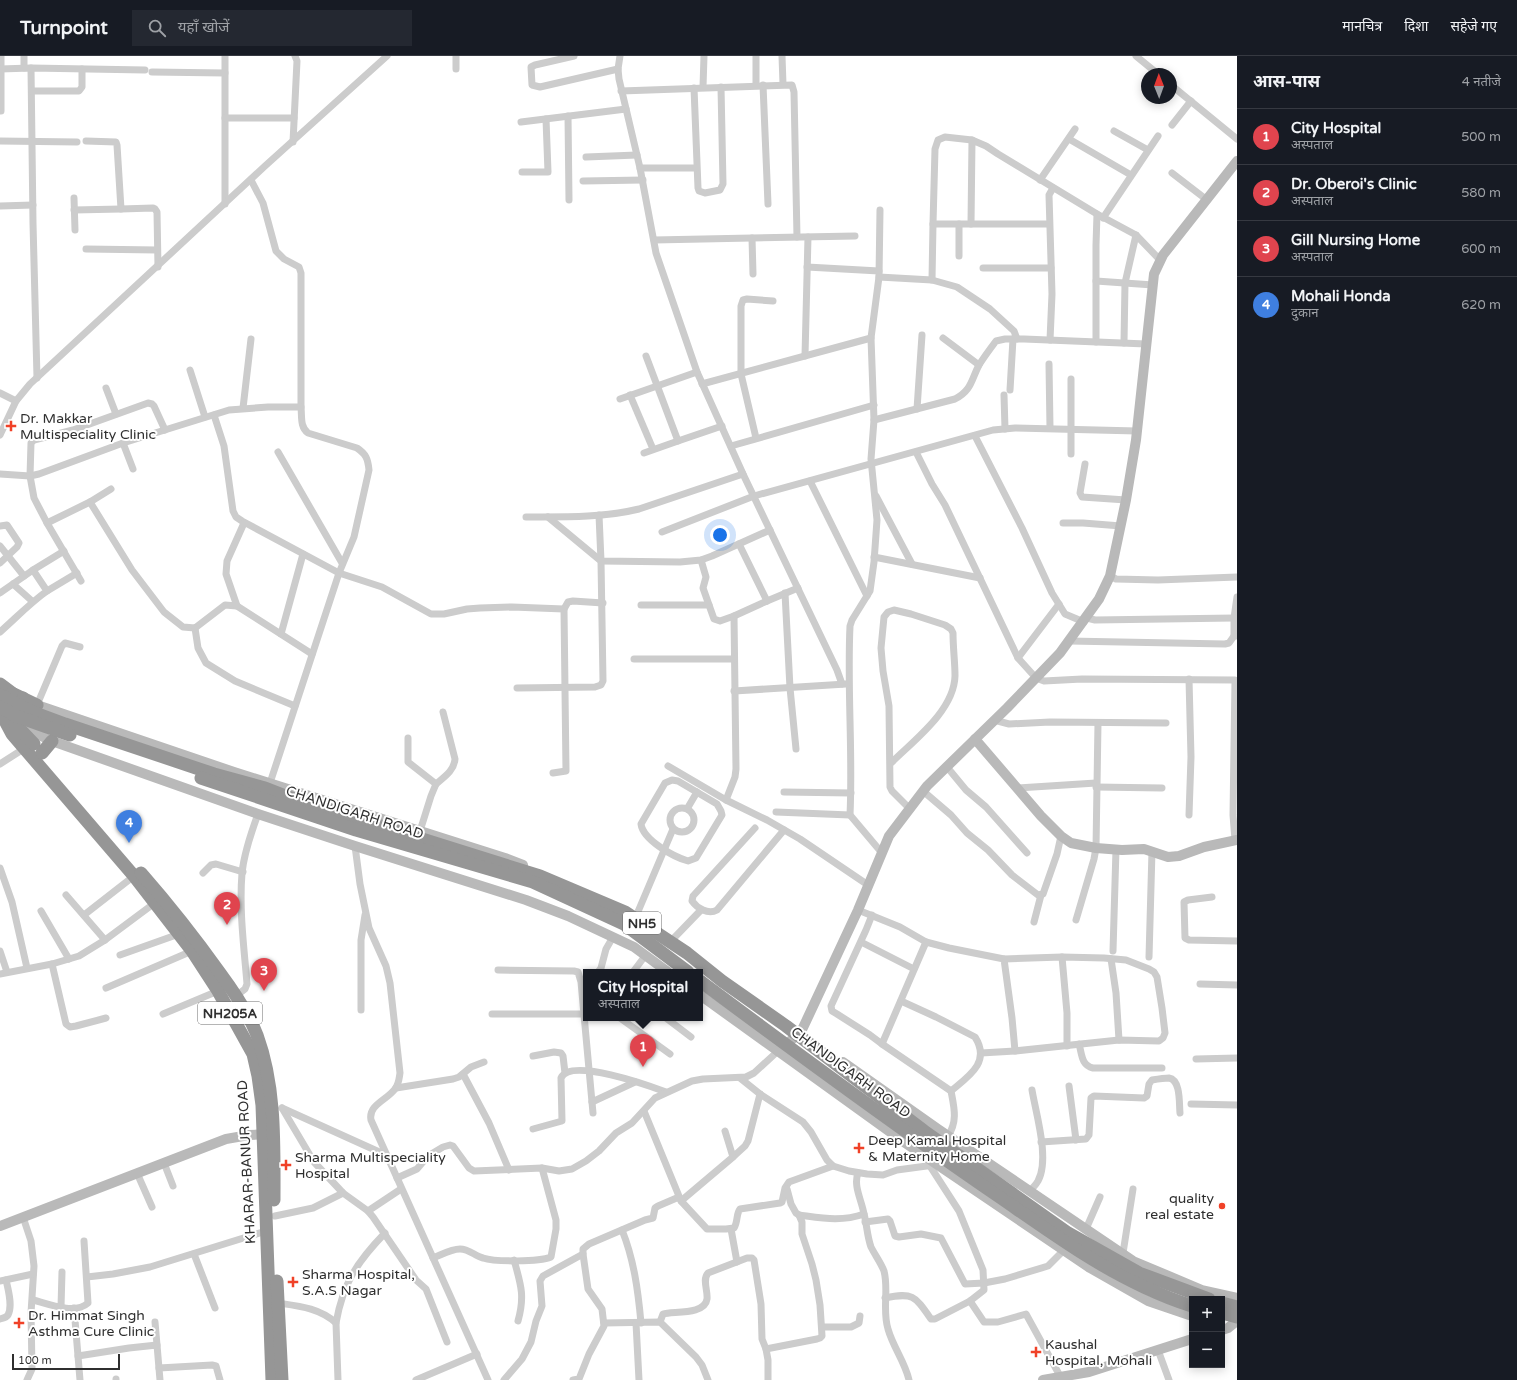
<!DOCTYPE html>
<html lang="hi">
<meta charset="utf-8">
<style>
:root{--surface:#171b24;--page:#242831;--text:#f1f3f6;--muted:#9ea1a6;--line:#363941;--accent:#ea580c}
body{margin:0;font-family:"Varela Round","Noto Sans Devanagari",sans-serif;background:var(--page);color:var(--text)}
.controls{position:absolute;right:12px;bottom:12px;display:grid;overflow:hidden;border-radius:0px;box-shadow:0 2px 10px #0003}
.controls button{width:36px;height:36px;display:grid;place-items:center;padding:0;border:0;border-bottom:1px solid var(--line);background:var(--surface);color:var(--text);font:20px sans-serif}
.compass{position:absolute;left:1141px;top:12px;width:36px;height:36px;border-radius:50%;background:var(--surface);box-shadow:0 2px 10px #0003;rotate:359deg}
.scale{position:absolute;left:12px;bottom:10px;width:108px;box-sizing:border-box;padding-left:4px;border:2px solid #2f2f2f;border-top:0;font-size:11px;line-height:14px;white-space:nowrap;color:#2f2f2f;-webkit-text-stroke:3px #fff;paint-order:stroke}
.you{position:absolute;left:720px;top:479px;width:14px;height:14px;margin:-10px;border:3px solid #fff;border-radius:50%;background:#1a73e8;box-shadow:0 0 0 6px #1a73e833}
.badge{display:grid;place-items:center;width:26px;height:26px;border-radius:50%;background:var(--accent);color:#fff;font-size:13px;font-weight:700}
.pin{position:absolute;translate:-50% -33px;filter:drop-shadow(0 1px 2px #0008)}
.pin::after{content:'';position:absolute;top:21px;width:14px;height:12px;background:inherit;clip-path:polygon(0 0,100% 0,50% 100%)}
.popup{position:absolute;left:583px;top:913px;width:120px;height:52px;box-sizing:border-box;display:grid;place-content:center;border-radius:0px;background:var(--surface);filter:drop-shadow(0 1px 3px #0005);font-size:13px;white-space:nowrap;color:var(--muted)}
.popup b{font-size:15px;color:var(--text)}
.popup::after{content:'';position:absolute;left:50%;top:100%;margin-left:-8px;border:8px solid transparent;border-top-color:var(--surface)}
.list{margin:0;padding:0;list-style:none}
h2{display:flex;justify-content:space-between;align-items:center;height:52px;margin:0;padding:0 16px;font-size:17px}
h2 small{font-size:13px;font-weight:400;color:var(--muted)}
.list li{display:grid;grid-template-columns:26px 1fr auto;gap:12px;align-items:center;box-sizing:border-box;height:56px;padding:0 16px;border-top:1px solid var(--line)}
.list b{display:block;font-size:15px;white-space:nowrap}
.list p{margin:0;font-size:13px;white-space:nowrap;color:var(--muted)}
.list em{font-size:13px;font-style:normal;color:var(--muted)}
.icon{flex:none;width:22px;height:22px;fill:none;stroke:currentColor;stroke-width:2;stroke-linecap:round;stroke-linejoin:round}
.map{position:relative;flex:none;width:1237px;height:1324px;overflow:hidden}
header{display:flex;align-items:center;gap:24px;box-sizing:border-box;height:56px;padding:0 20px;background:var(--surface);border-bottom:1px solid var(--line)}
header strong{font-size:19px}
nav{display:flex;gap:22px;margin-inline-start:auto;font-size:14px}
.search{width:280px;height:36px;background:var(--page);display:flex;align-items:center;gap:10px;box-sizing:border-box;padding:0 14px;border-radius:0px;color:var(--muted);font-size:15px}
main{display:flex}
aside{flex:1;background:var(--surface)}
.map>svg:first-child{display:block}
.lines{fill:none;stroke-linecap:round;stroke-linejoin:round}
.street{stroke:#ccc;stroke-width:7}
.secondary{stroke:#b9b9b9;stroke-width:10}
.highway{stroke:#969696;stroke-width:13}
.highway-bridge{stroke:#969696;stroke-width:13}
.poi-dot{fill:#f04127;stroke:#fff;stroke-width:1.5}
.labels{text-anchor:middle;stroke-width:4;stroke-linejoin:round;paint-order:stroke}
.shield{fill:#fff;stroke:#6d6d6d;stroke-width:1}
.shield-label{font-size:13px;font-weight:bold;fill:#2f2f2f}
.poi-label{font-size:14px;fill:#2f2f2f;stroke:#fff;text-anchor:start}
.street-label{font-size:14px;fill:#2f2f2f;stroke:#fff}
</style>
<header>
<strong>Turnpoint</strong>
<div class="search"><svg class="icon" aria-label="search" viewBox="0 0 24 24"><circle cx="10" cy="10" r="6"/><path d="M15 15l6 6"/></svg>यहाँ खोजें</div>
<nav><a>मानचित्र</a><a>दिशा</a><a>सहेजे गए</a></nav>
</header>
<main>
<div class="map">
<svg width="1237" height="1324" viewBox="0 0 1237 1324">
<rect width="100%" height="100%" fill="#fff"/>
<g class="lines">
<g class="street">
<polyline points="1,0 1,55"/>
<polyline points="24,0 24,12"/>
<polyline points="225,0 225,148"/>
<polyline points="456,0 456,13"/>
<polyline points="574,0 535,9 531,11 532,29 540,31 618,13"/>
<polyline points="620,0 618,13 619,23 640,112 656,197 697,316 743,418 837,614 842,628"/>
<polyline points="756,0 756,29"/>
<polyline points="782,0 783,28"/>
<polyline points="1136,0 1158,18"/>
<polyline points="31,12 33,167 37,322"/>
<polyline points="0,13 31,12 145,14"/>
<polyline points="152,16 225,17"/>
<polyline points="763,29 768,148"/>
<polyline points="1171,29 1237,83"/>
<polyline points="703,31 704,0"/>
<polyline points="694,32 698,132 699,135 705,137 720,134 723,128 721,31"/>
<polyline points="32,35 79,35 82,31 82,13"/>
<polyline points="621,35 792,29 794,36 797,181"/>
<polyline points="568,60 569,144"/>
<polyline points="225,62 294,62"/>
<polyline points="521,66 626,53"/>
<polyline points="1172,69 1191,45"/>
<polyline points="1114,75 1148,94"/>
<polyline points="1069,83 1131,119"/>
<polyline points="0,85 77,86"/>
<polyline points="86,85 116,86 117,89 121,153 153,152 155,153 157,156 158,211"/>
<polyline points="293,86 297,5 295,0"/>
<polyline points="586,101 637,99"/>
<polyline points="640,112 696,112"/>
<polyline points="522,116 548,116 546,63"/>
<polyline points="1172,117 1207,144"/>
<path d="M251 124 263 147 276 195 284 203 299 211 301 217V351C302 361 300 371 308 377L357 392C366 398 368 403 369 414L354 481 339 517 270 727"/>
<polyline points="1040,124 1075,73"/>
<polyline points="583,125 643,124"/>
<polyline points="74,142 75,174"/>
<polyline points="0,150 33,149"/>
<polyline points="74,154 121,153"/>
<path d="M880 154 879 221 871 282 874 364 871 403 877 464 874 506 870 535 852 564 850 570C847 633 853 696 850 759L882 797"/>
<polyline points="1103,162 1158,80"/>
<polyline points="933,168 935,93 938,84 945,81 972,84"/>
<polyline points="959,168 959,200"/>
<polyline points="971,168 972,84 986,90 998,98 1097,158"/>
<polyline points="752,182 753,218"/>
<polyline points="654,184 855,180"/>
<polyline points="86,193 157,194"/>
<polyline points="807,211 879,215"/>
<polyline points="983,212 1051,212"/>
<polyline points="879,221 932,224 957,231 990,253 1014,275 1017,283"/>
<polyline points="932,224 933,168 1049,168"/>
<polyline points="1096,225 1153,229"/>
<polyline points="943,282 979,309"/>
<polyline points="1050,284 1052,238 1049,139 1053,132"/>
<polyline points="1096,286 1096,189 1097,158 1136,179 1161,205"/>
<polyline points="1124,287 1125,227 1136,179"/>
<polyline points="646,300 678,385 722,370"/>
<polyline points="805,300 808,181"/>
<polyline points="1049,308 1050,372"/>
<polyline points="190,314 205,361"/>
<polyline points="1071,323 1071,398"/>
<polyline points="702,328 871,282"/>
<polyline points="106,332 116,358"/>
<polyline points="1010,334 1013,283"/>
<polyline points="0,337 16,345"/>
<polyline points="630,339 653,393"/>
<polyline points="1004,339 1005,373"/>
<polyline points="620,343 697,316"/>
<polyline points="243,352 251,283"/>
<polyline points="917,353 922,279"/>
<polyline points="214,359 224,390 233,455 236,461 242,465 339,517 382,531 431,558 444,558 467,553 480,552 512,551 564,553"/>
<path d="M874 364 955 343C972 334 971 324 979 309 984 301 990 293 996 285L1005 283H1024L1146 288"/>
<polyline points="0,379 16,345 30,328 265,110 387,0"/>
<polyline points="975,380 1022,472 1052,537 1065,558 1084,566"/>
<polyline points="756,382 741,318 741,250 743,244 747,243 773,245"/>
<polyline points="123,387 133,413"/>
<polyline points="731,390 874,349"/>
<polyline points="278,396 342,507"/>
<polyline points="916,396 932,428 945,449 1018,602 1036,622 1044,625 1082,623 1235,624 1233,759 1235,784"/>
<polyline points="644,397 678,385"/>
<polyline points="1085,408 1080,437 1082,441 1126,444"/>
<polyline points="0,418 30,420 39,418 123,387 229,354 268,351 301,351"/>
<polyline points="810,425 867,540"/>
<polyline points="876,440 912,508"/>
<polyline points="90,446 132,514 164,556 183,571 195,572 225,549 237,550 312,598"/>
<polyline points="599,459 601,505 680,506 701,504 712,500 770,474"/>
<path d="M526 461C563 461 602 462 639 453L743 418"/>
<polyline points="47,467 90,446 111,433"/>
<polyline points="1063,467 1083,467 1121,470"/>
<polyline points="0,470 7,469 19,487 17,491 0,507"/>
<polyline points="662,476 754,440 993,374 1015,372 1137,375"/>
<polyline points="739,488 767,545"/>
<polyline points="0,490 24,520"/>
<polyline points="874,501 980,522"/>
<polyline points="701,504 706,521 703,532 709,549"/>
<polyline points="33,514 64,495"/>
<polyline points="1110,520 1116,523 1158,524 1237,521"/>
<polyline points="81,525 47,467 34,442 30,420 31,387 34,384 73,374 148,347 152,348 154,350 165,374"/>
<polyline points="13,528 32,545"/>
<polyline points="47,535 77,517"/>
<path d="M0 537 33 514 47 535C30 547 16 562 0 576"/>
<polyline points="785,537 790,632 796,693"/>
<polyline points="1237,541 1234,562 1234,580 1237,580"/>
<polyline points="641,549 709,549 714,563 720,565 734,560 767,545 798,532"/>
<polyline points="237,550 226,518 227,505 244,467"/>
<polyline points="734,560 736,713 735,721 726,744 767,764 800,783 868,829"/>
<polyline points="1087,562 1095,564 1234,562"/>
<polyline points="195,572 198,592 206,607 235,625 295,650"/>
<polyline points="281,578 303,498"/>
<polyline points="1069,585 1225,588 1229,587 1234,580"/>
<polyline points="1018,602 1059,548"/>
<polyline points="634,603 734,603"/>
<polyline points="517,632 595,631 601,629 603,625 601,505 548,461"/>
<polyline points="734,635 846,628"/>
<polyline points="37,649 62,590 65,587 80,591"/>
<polyline points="994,664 1009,668 1050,666 1166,667"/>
<polyline points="408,682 408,706 436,728 431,740 420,775"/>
<path d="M891 707C913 685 954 655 955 620 955 606 953 592 953 577L951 573 945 569 911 558 894 554 888 556 884 561 881 592 883 615 889 650 890 731 892 735 910 753"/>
<polyline points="0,708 25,692"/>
<polyline points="668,710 726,744"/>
<polyline points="947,711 966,734 986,751 1027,797"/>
<polyline points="553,717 566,715 564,553 568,546 573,545 603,547"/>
<path d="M672 724 678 725 717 748 721 755 722 759 696 802 688 805C674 801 643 784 641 768L665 727Z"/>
<path d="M436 728C444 721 454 715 455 703L443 656"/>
<polyline points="1096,731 1162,732"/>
<polyline points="1018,732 1096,727"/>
<polyline points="923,735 951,759 967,777 988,794 1012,819 1038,839 1043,838 1057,798 1061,780"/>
<polyline points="784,736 851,737"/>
<circle cx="682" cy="764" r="12"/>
<polyline points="687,753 697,736"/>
<polyline points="776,756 850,759"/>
<polyline points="1189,759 1191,701 1189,623"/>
<path d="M755 772 693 840 692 845C697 852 708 859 717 854L784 774"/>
<path d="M355 790 360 828 369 872 386 910 390 927 400 1017C399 1023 399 1028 395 1033 387 1044 368 1049 371 1064L488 1324"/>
<polyline points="0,812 12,846 27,912"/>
<polyline points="203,817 211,809 216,808 243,816"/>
<polyline points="66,839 105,884"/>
<polyline points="1212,841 1188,844 1184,846 1185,882 1189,884 1237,885"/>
<polyline points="858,854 900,871 926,886 949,892 1004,903 1012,962 1015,995 981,997"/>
<polyline points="41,855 69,903"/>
<polyline points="637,858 673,773"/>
<polyline points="84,859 134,820"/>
<polyline points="872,859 866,874 831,950 832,955 837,958 870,979 882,988 926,886"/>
<polyline points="1076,864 1094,803 1096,792 1098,667"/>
<polyline points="1034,866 1041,839"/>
<polyline points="673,883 701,854"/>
<polyline points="861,886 914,913"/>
<polyline points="0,895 7,916"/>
<polyline points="1113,895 1116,793"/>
<polyline points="120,899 179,878"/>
<polyline points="1062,901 1067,957 1067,990"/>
<polyline points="1149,901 1152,795"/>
<polyline points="1004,903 1062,901 1104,902 1126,904 1149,913 1154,916 1157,921 1162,952 1165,977 1163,982 1159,985 1119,984 1015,995"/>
<polyline points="1111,903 1116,937 1119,984"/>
<polyline points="52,908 66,968 70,971 76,970 106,962"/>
<polyline points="498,914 574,915 578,916 581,926 593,1057"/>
<polyline points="598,916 601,912 606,893 613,881"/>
<polyline points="633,916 645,900"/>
<polyline points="0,918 52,908 79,900 105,884 156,846"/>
<polyline points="1200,928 1237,929"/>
<polyline points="106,932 192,895"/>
<path d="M236 940 245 933 247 928C244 891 239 854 242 817 244 797 251 777 258 758"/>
<path d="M901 945 936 961 975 981C991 1006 969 1020 951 1035"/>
<polyline points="361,954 361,884 365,859"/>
<polyline points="163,958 218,935"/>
<polyline points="492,958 583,958"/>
<polyline points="620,962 670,998"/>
<polyline points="666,962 691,981"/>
<path d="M882 988 951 1035C954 1051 958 1065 948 1080"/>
<path d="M1079 988C1082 998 1081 1009 1093 1012H1162"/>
<polyline points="533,1000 554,996 561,997 563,1000 565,1017"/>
<polyline points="1196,1003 1237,1002"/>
<polyline points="463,1018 489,1067 509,1114"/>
<polyline points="740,1022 760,1038 803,1066 811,1076 827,1104 833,1110 849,1115 867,1118 883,1119 897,1114 934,1109"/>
<polyline points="1069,1030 1076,1084"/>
<polyline points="396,1032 453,1023 459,1021 471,1011 484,1006"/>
<polyline points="592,1046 635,1026"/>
<polyline points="1191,1048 1237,1049"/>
<polyline points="282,1052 314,1106 343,1137 368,1155 373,1161 416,1224 426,1233 447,1286"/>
<polyline points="282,1052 386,1099"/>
<path d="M644 1055 681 1145 707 1173H726L734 1172C738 1166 736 1158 740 1153L780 1147 782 1146 785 1132 789 1126 833 1110"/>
<path d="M533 1073 562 1065 561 1022C570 1001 650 1030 666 1036"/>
<polyline points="725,1075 733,1101 745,1090 748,1085 760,1038"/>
<path d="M1041 1086 1086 1083 1089 1079 1091 1042 1094 1040 1144 1042 1147 1040 1149 1028 1152 1024C1158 1023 1164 1022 1169 1022 1181 1024 1179 1048 1180 1057"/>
<polyline points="164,1107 173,1130"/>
<polyline points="137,1117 152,1151"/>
<path d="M858 1117C853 1130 862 1145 864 1158 867 1169 867 1180 871 1191 875 1199 881 1207 884 1215 889 1234 882 1254 888 1273 893 1291 905 1306 909 1324"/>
<polyline points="397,1122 417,1113 428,1100 443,1091 450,1089 453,1090 469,1112 474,1115 542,1112 559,1115 572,1113 586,1105 599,1095 616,1077 632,1067 655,1042 692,1025 703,1023 746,1021 754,1017 778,995"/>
<path d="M1030 1135C1032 1132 1036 1129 1038 1125 1050 1103 1036 1058 1032 1034"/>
<polyline points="681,1145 733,1101"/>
<polyline points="368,1155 401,1133"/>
<path d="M799 1159C822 1162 841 1166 864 1158"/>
<polyline points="275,1160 313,1152 343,1137"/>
<polyline points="23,1161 31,1185 34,1210 31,1257 32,1313 27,1324"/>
<polyline points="865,1166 888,1163 890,1165 895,1180 899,1181 921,1178 941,1182 965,1228 984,1227 1005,1223 1048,1210 1064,1194"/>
<polyline points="731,1173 737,1206"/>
<polyline points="1086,1173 1100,1141"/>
<path d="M622 1174C634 1204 638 1234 641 1267"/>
<polyline points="1123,1197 1133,1133"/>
<polyline points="194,1198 215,1252"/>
<path d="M433 1202C441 1199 451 1193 460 1193 469 1193 475 1200 483 1202 495 1206 539 1206 551 1201L556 1173V1164L542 1112"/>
<path d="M514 1204C521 1229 525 1240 518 1265"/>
<polyline points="87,1221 113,1218 150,1211 266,1175"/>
<polyline points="0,1225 33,1218"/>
<path d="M885 1242C913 1236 915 1240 931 1263H935L970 1245 984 1234 983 1214 959 1155 930 1110"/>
<path d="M33 1244C48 1248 75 1259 88 1247L84 1185"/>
<polyline points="970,1245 984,1266 998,1266 1026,1258 1060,1320"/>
<path d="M278 1247C299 1250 320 1252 336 1267 343 1227 357 1206 385 1177"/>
<polyline points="61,1251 62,1216"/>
<polyline points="74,1252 78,1300"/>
<path d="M0 1263C3 1262 6 1262 8 1259 13 1250 8 1233 6 1224"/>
<polyline points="155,1266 157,1289"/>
<path d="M660 1266 663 1258C673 1255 705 1259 707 1243 708 1234 702 1224 708 1217L747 1202H752L754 1204 761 1248 762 1283 766 1293 768 1304V1324"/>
<polyline points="336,1267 338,1324"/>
<polyline points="604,1267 660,1266 696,1301 702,1309 708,1324"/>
<polyline points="636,1267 639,1324"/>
<polyline points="822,1271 851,1271 859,1267 860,1260"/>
<polyline points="766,1293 817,1283 820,1282 822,1280 820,1249 816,1224 812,1208 802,1178 802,1166 799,1159 796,1157 791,1148 787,1133"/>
<polyline points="1158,1294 1169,1324"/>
<polyline points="159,1312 212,1309 216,1310 220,1324"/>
<polyline points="116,1323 116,1324"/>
<polyline points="80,1324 78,1300 129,1292 157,1289 160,1324"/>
<polyline points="416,1324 477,1298"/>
<polyline points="504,1324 522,1303 531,1286 536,1265 542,1250 540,1225 543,1220 583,1198 583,1193 589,1188 645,1164 653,1162 655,1152 658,1150 679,1141"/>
<polyline points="573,1324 579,1323 589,1298 604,1270 602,1253 588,1233 583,1198"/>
</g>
<g class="secondary">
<polyline points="37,649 234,716 505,802 523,809"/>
<polyline points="19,670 52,685 258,758 355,790 526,844 568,860 634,891 668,916"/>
<polyline points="975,683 1041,760 1061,780 1071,787 1096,792 1122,794 1144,793 1168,801 1179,800 1204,791 1237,784"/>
<polyline points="700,939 904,1086 1090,1212 1148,1245 1192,1260"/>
<polyline points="778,995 801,976 858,854 889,780 927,730 1007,652 1060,597 1099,543 1110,520 1126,444 1136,384 1154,218 1163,199 1237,105"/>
<polyline points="843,1006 938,1073 1133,1205 1202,1234 1237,1242"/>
<polyline points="0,1170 226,1083 249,1079 270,1078"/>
<polyline points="1222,1274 1228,1272 1237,1265"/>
<polyline points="1043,1324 1089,1316 1192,1283"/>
</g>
<g class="highway">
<polyline points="0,628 12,637 37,649"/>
<polyline points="12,637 3,661 12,678 134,820 192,895 218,935 253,998 258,1020 262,1049 272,1324"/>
<polyline points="23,642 15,668 34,688"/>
<polyline points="42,697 52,685"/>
<path d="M141 817C169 849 195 882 220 917 234 936 248 956 257 979 276 1031 274 1089 274 1144"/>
<polyline points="277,1225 282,1324"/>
<polyline points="1222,1247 1237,1251"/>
<polyline points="1222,1257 1237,1261"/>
</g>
<g class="highway-bridge">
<polyline points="0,639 30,655 65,668 214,718 265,732 288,741 540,820 625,856 687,897 722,925 786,970 924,1075 1068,1177 1139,1217 1209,1243"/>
<polyline points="0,651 16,660 70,679"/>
<polyline points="201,722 356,774 533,826 624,868 688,916"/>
<path d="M700 925C798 998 897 1071 998 1140 1046 1173 1092 1207 1144 1231 1159 1238 1176 1245 1192 1250"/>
</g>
</g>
<g class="poi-dot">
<path d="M9 364h4v4h4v4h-4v4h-4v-4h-4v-4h4z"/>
<path d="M857 1086h4v4h4v4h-4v4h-4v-4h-4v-4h4z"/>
<path d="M284 1103h4v4h4v4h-4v4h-4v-4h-4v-4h4z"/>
<circle cx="1222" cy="1150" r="4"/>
<path d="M291 1220h4v4h4v4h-4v4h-4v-4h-4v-4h4z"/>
<path d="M17 1261h4v4h4v4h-4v4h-4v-4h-4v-4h4z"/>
<path d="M1034 1290h4v4h4v4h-4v4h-4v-4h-4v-4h4z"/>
</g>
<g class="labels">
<g class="shield">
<rect x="623" y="856" width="38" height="22" rx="3"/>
<rect x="198" y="946" width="64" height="22" rx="3"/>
</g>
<g class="shield-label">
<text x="642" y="872">NH5</text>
<text x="230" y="962">NH205A</text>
</g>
<g class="poi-label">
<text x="20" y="367">Dr. Makkar<tspan x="20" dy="16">Multispeciality Clinic</tspan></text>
<text x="868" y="1089">Deep Kamal Hospital<tspan x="868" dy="16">&amp; Maternity Home</tspan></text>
<text x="295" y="1106">Sharma Multispeciality<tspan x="295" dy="16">Hospital</tspan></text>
<text x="1214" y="1147" text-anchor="end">quality<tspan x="1214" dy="16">real estate</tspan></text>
<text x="302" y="1223">Sharma Hospital,<tspan x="302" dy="16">S.A.S Nagar</tspan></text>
<text x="28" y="1264">Dr. Himmat Singh<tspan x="28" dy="16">Asthma Cure Clinic</tspan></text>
<text x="1045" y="1293">Kaushal<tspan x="1045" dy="16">Hospital, Mohali</tspan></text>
</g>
<g class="street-label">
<text transform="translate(355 756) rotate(18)" y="5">CHANDIGARH ROAD</text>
<text transform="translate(851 1016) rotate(36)" y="5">CHANDIGARH ROAD</text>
<text transform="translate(246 1106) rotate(-93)" y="5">KHARAR-BANUR ROAD</text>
</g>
</g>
</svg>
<div class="controls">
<button>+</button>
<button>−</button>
</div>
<svg class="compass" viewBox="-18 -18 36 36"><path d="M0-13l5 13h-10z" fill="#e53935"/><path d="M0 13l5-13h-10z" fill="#9ea1a6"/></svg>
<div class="scale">100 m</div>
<div class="you"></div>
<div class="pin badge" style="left:643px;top:1011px;background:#e0444e">1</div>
<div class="popup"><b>City Hospital</b>अस्पताल</div>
<div class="pin badge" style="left:227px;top:869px;background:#e0444e">2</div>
<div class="pin badge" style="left:264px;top:935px;background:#e0444e">3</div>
<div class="pin badge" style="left:129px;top:787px;background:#3f7fe0">4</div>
</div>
<aside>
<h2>आस-पास<small>4 नतीजे</small></h2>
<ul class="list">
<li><span class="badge" style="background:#e0444e">1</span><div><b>City Hospital</b><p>अस्पताल</p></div><em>500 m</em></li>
<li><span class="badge" style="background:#e0444e">2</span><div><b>Dr. Oberoi's Clinic</b><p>अस्पताल</p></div><em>580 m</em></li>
<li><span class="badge" style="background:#e0444e">3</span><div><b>Gill Nursing Home</b><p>अस्पताल</p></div><em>600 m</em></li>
<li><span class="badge" style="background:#3f7fe0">4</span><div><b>Mohali Honda</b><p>दुकान</p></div><em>620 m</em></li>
</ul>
</aside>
</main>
